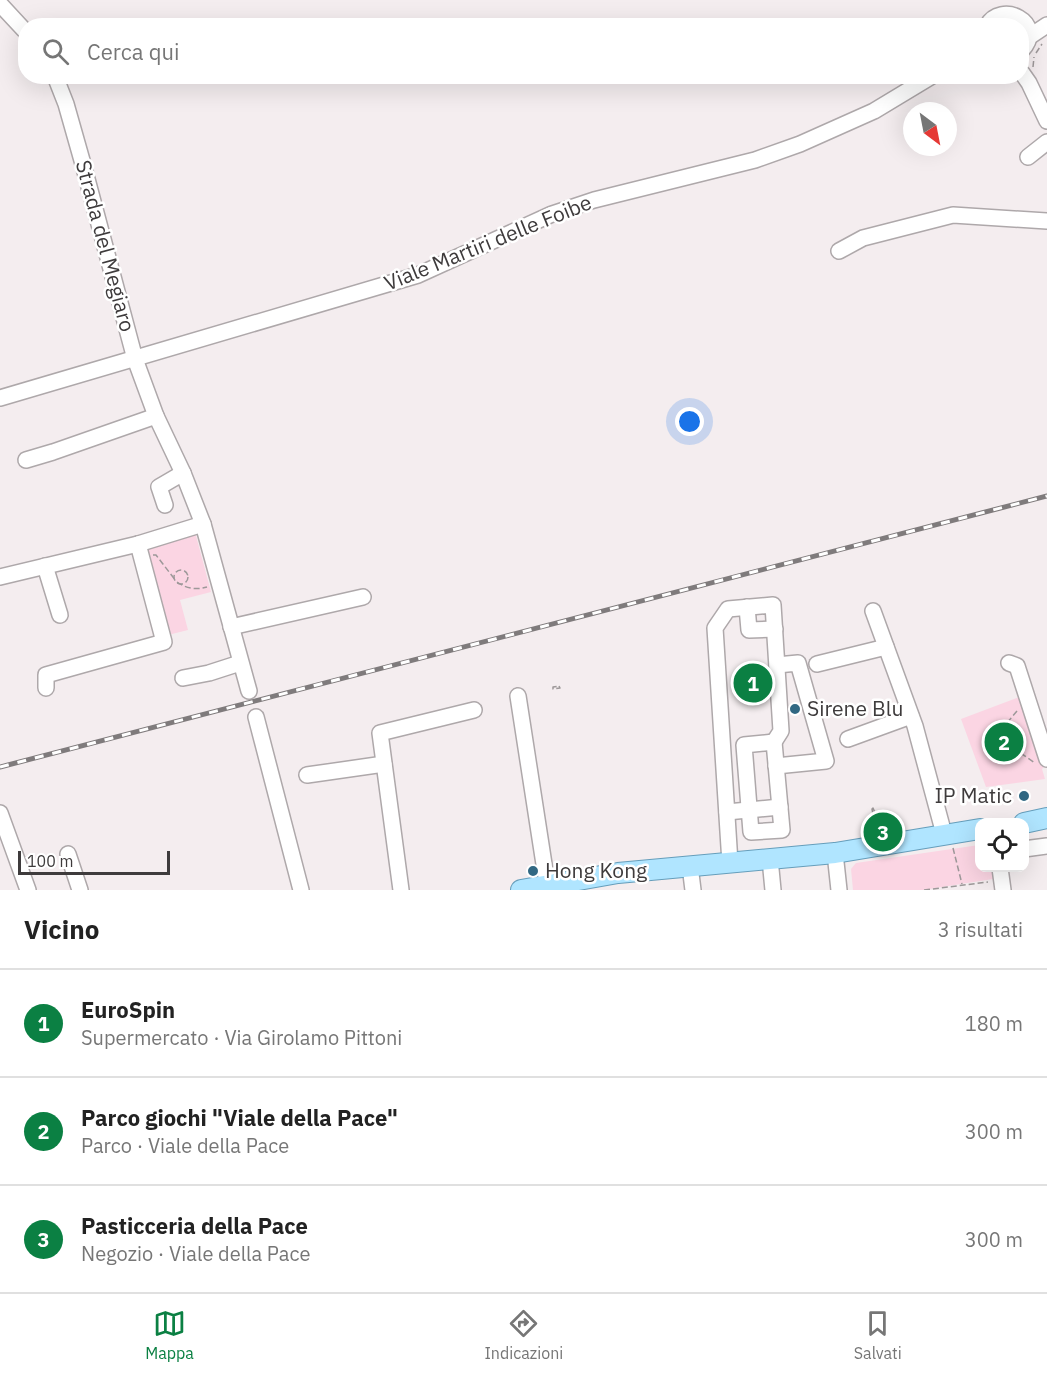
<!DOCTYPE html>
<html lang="it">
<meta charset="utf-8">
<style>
:root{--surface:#fff;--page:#f6f6f6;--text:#222;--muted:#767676;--line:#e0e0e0;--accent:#0b8043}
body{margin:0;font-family:"IBM Plex Sans",sans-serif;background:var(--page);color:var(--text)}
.controls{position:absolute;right:18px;bottom:18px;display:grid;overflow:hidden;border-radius:12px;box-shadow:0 6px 24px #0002}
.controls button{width:54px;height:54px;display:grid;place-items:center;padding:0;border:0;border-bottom:2px solid var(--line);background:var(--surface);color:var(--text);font:30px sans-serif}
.compass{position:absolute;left:903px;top:102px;width:54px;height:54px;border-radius:50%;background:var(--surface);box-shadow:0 6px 24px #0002;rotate:148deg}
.scale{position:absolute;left:18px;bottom:15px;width:152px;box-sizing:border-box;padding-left:6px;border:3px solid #3e3b3c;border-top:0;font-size:16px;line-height:21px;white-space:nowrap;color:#3e3b3c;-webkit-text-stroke:4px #fff;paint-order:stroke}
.you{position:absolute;left:690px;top:422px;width:21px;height:21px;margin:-15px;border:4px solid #fff;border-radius:50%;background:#1a73e8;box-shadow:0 0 0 9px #1a73e833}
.badge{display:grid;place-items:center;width:39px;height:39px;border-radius:50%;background:var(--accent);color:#fff;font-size:20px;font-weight:700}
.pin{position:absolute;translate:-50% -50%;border:3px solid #fff;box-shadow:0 2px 6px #0006}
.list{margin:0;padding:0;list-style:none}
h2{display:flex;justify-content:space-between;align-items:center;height:78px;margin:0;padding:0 24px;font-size:26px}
h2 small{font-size:20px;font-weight:400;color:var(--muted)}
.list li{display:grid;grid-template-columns:39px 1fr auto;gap:18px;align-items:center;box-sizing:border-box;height:108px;padding:0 24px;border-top:2px solid var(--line)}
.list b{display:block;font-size:22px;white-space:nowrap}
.list p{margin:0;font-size:20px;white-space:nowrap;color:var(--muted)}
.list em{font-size:20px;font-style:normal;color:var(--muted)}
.icon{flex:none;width:33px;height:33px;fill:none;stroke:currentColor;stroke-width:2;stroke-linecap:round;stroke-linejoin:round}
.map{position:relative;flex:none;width:1047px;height:890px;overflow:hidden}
.search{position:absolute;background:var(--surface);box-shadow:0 6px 24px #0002;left:18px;right:18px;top:18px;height:66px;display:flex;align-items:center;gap:15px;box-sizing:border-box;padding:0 21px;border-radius:24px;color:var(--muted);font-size:22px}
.sheet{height:402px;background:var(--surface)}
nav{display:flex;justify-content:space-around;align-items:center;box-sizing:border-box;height:84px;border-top:2px solid var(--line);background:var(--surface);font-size:16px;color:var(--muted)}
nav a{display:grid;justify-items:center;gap:3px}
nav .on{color:var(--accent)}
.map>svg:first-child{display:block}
.green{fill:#fbd5e3}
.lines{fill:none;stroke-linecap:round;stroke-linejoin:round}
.minor-casing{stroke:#aea8aa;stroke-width:18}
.major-casing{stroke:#669ebb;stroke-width:22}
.path{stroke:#9d9899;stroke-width:1.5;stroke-dasharray:6 3;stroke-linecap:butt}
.minor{stroke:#fff;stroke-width:15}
.major{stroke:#b0e5ff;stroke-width:20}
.rail-casing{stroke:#7f7b7c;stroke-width:5}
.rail{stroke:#fff;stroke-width:3;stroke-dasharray:9;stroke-linecap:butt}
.poi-dot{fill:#316883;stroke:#fff;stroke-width:2}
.labels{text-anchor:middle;stroke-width:5;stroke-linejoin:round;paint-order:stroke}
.street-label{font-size:21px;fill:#3e3b3c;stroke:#fff}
.poi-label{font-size:21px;fill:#3e3b3c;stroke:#fff;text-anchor:start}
</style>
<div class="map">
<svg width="1047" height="890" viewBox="0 0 1047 890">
<rect width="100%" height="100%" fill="#f4edef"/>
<g class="green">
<polygon points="195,532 211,592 180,600 188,630 168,635 144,546"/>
<polygon points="1022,696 1046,765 1042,769 1045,779 986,787 961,719"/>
<polygon points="979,845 980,868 991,868 993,879 923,890 853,890 851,869 856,863"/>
</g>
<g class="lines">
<g class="minor-casing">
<g id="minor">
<polyline points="0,4 26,32"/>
<path d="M987 26C1000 0 1047 22 1022 50"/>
<polyline points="1032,35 1047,25"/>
<polyline points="1022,73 1029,83 1047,121"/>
<polyline points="55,76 66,104 83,164 135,359 156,416 183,473 203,524 249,691"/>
<polyline points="1028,157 1047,142"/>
<polyline points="839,251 863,238 953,215 1047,221"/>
<polyline points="0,398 418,275 552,214 594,200 755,160 800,144 874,111 932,76"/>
<polyline points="26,460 53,452 156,416"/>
<polyline points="165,505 159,487 183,473"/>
<polyline points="45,566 60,615"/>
<polyline points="0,577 138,544 203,524"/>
<polyline points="747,607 749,630 775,629"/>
<polyline points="873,611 915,726 944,834"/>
<polyline points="231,627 363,597"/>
<polyline points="1009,663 1017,666 1047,759"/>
<polyline points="817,664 886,647"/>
<polyline points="183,678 209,673 240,663"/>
<polyline points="46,688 46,675 164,642 138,544"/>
<polyline points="518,696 548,890"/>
<polyline points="256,717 301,890"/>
<polyline points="848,739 911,716"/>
<polygon points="774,742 782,830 751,832 744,745"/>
<polyline points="776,766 826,761 798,663 777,665"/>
<polyline points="307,775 384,764"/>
<polyline points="727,812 780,807"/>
<polyline points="0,813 28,890"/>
<polyline points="1024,849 1047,846"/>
<polyline points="835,853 839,890"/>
<polyline points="68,854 80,890"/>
<polyline points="770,859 773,890"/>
<polyline points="730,863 715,628 728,609 773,605 781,731 774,742"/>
<polyline points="690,866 693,890"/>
<polyline points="1000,868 1003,890"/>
<polyline points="401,890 380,733 474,710"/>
</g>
</g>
<g class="major-casing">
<g id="major">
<polyline points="1024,823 1047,818"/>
<polyline points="521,890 618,873 835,853 980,829"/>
</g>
</g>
<g class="path">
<polyline points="1036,53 1042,44"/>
<polyline points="1033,67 1034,57"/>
<polyline points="943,82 953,76"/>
<polyline points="153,555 156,555 176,581"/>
<circle cx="181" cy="577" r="7"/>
<path d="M177 582C187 589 197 590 207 587"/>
<polygon points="559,686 560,688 553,689 553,687"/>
<polyline points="1017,711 996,736 1035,763"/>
<polygon points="873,808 876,815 870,816 873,814 872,809"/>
<polyline points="953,848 962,884"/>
<polyline points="924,890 988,882"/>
</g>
<use href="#minor" class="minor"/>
<use href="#major" class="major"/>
<g class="rail-casing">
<polyline id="rail" points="0,767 1047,496"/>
</g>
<use href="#rail" class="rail"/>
</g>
<g class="poi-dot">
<circle cx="795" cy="709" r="6"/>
<circle cx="1024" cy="796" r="6"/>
<circle cx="533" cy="871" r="6"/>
</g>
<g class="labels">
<g class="street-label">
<text transform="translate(488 243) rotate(-22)" y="7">Viale Martiri delle Foibe</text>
<text transform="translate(105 246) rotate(75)" y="7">Strada del Megiaro</text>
</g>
<g class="poi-label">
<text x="807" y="716">Sirene Blu</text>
<text x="1012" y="803" text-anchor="end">IP Matic</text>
<text x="545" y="878">Hong Kong</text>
</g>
</g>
</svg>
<div class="controls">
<button><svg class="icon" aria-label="locate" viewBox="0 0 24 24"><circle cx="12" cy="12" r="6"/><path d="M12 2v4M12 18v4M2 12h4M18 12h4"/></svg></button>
</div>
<svg class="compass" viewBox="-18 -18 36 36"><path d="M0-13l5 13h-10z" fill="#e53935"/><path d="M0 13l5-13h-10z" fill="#767676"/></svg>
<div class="scale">100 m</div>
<div class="you"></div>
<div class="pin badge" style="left:753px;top:683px">1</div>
<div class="pin badge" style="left:1004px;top:742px">2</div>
<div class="pin badge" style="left:883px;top:832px">3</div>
<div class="search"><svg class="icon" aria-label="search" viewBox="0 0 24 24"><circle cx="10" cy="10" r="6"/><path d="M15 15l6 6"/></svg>Cerca qui</div>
</div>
<section class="sheet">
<h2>Vicino<small>3 risultati</small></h2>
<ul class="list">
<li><span class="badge">1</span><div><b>EuroSpin</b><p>Supermercato · Via Girolamo Pittoni</p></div><em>180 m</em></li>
<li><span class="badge">2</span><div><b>Parco giochi &quot;Viale della Pace&quot;</b><p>Parco · Viale della Pace</p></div><em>300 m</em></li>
<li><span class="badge">3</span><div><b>Pasticceria della Pace</b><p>Negozio · Viale della Pace</p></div><em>300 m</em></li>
</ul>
</section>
<nav>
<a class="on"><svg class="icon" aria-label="map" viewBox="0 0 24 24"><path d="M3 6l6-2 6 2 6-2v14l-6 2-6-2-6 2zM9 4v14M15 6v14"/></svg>Mappa</a>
<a><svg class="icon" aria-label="directions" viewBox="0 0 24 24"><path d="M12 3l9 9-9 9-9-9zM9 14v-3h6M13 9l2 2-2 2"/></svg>Indicazioni</a>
<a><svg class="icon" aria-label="saved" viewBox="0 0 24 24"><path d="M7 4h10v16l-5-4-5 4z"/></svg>Salvati</a>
</nav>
